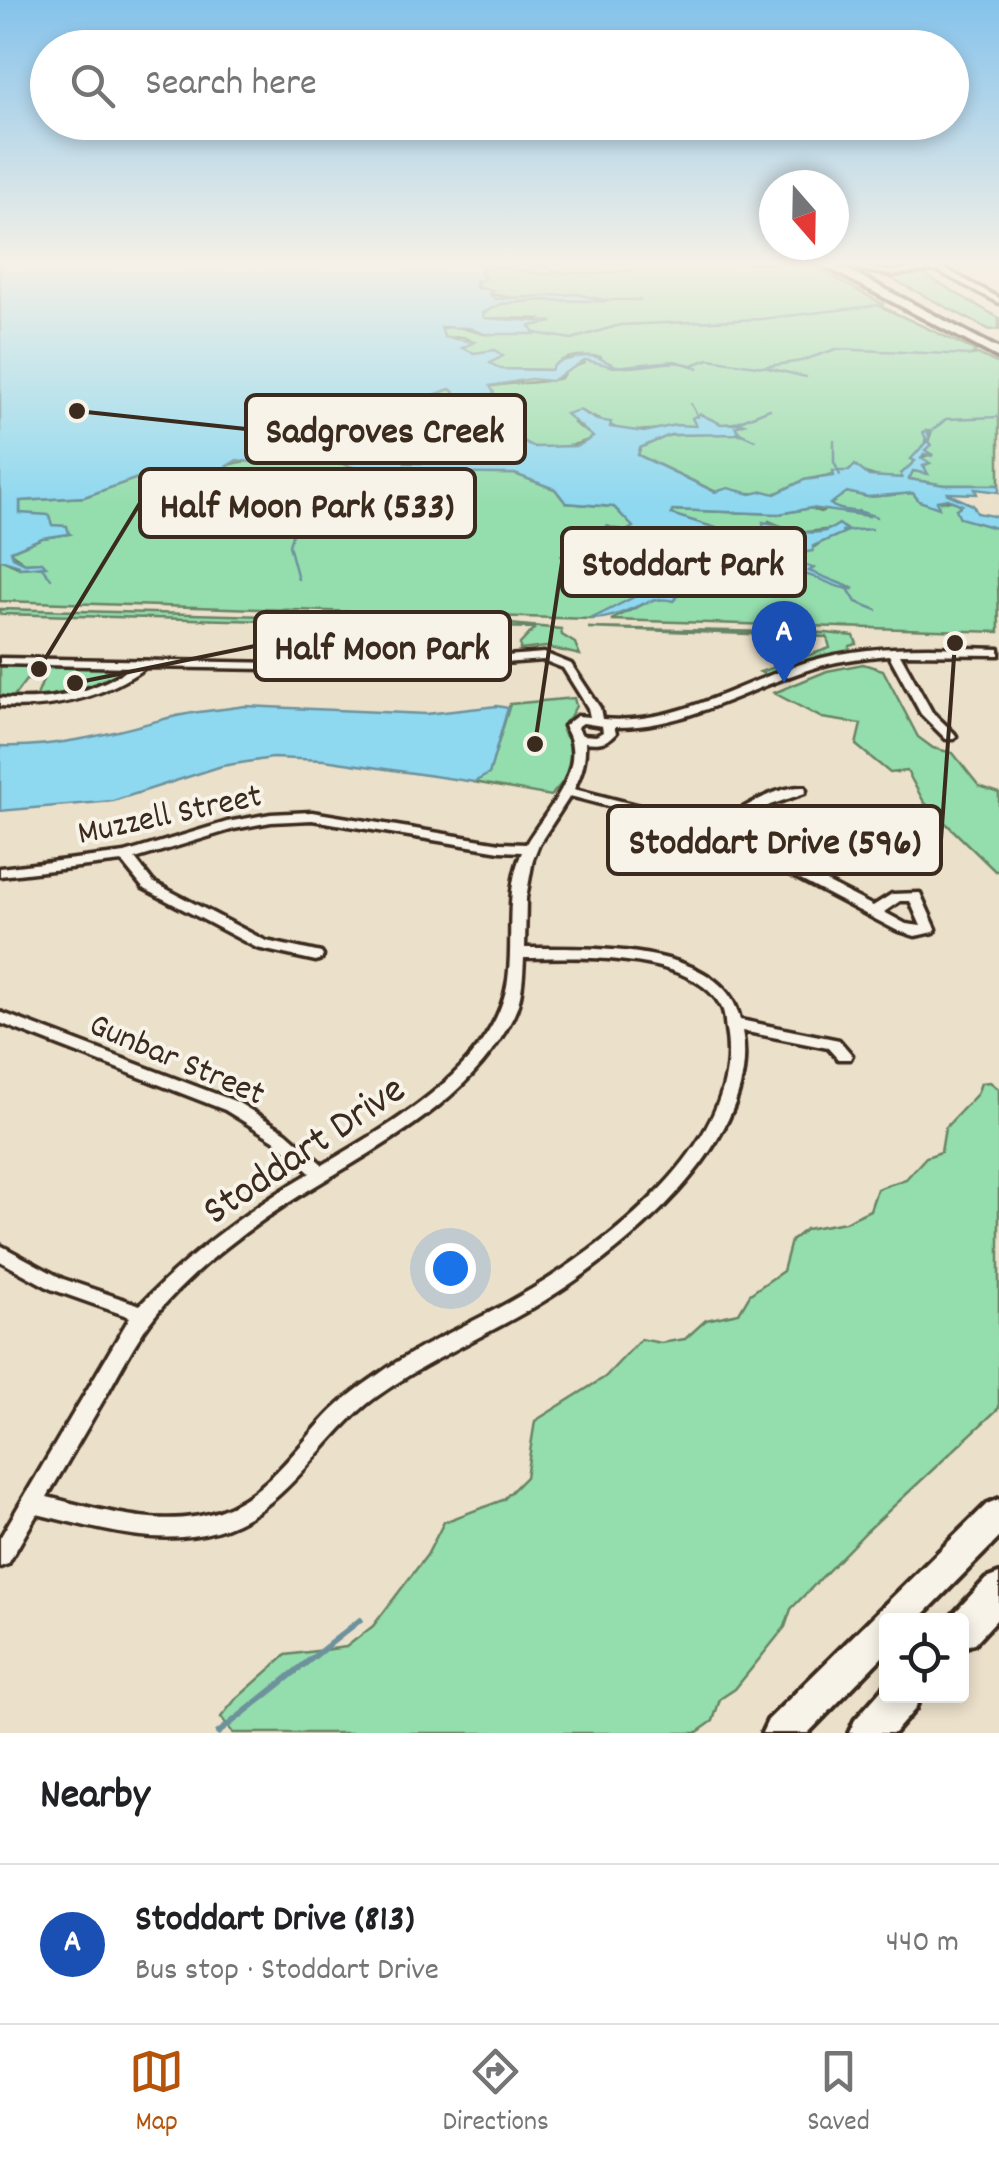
<!DOCTYPE html>
<meta charset="utf-8">
<style>
:root{--surface:#fff;--page:#f6f6f6;--text:#202124;--muted:#757577;--line:#e0e0e0;--accent:#b45309}
body{margin:0;font-family:Dekko,sans-serif;background:var(--page);color:var(--text)}
.controls{position:absolute;right:30px;bottom:30px;display:grid;overflow:hidden;border-radius:10px;box-shadow:0 5px 15px #0003}
.controls button{width:90px;height:90px;display:grid;place-items:center;padding:0;border:0;border-bottom:2px solid var(--line);background:var(--surface);color:var(--text);font:50px sans-serif}
.compass{position:absolute;left:759px;top:170px;width:90px;height:90px;border-radius:50%;background:var(--surface);box-shadow:0 5px 15px #0003;rotate:160deg}
.you{position:absolute;left:450px;top:1268px;width:35px;height:35px;margin:-25px;border:8px solid #fff;border-radius:50%;background:#1a73e8;box-shadow:0 0 0 15px #1a73e833}
.badge{display:grid;place-items:center;width:65px;height:65px;border-radius:50%;background:var(--accent);color:#fff;font-size:32px;font-weight:700}
.pin{position:absolute;translate:-50% -82px;filter:drop-shadow(0 2px 5px #0008)}
.pin::after{content:'';position:absolute;top:52px;width:35px;height:30px;background:inherit;clip-path:polygon(0 0,100% 0,50% 100%)}
.list{margin:0;padding:0;list-style:none}
h2{display:flex;justify-content:space-between;align-items:center;height:130px;margin:0;padding:0 40px;font-size:42px}
h2 small{font-size:32px;font-weight:400;color:var(--muted)}
.list li{display:grid;grid-template-columns:65px 1fr auto;gap:30px;align-items:center;box-sizing:border-box;height:160px;padding:0 40px;border-top:2px solid var(--line)}
.list b{display:block;font-size:38px;white-space:nowrap}
.list p{margin:0;font-size:32px;white-space:nowrap;color:var(--muted)}
.list em{font-size:32px;font-style:normal;color:var(--muted)}
.icon{flex:none;width:55px;height:55px;fill:none;stroke:currentColor;stroke-width:2;stroke-linecap:round;stroke-linejoin:round}
.map{position:relative;flex:none;width:999px;height:1733px;overflow:hidden}
.search{position:absolute;background:var(--surface);box-shadow:0 5px 15px #0003;left:30px;right:30px;top:30px;height:110px;display:flex;align-items:center;gap:25px;box-sizing:border-box;padding:0 35px;border-radius:55px;color:var(--muted);font-size:38px}
.sheet{height:290px;background:var(--surface)}
nav{display:flex;justify-content:space-around;align-items:center;box-sizing:border-box;height:140px;border-top:2px solid var(--line);background:var(--surface);font-size:28px;color:var(--muted)}
nav a{display:grid;justify-items:center;gap:5px}
nav .on{color:var(--accent)}
.map>svg:first-child{display:block}
.green{fill:#94ddad;stroke:#688466;stroke-width:2.5}
.water{fill:#8ed8f0;stroke:#6d929c;stroke-width:2.5;fill-rule:evenodd}
.lines{fill:none;stroke-linecap:round;stroke-linejoin:round}
.stream-far1{stroke:#6d929c;stroke-width:2.5}
.stream{stroke:#6d929c;stroke-width:6}
.minor-casing{stroke:#3b2a1e;stroke-width:7}
.primary-casing{stroke:#3b2a1e;stroke-width:8}
.minor{fill:#f7f3e8;fill-rule:evenodd}
.primary{fill:#f7f3e8;fill-rule:evenodd}
.labels{text-anchor:middle;stroke-width:8;stroke-linejoin:round;paint-order:stroke}
.street-label{font-size:35px;fill:#3b2a1e;stroke:#f7f3e8}
.near-street-label{font-size:42px;fill:#3b2a1e;stroke:#f7f3e8}
.leader{fill:none;stroke:#3b2a1e;stroke-width:4}
.callout-dot{fill:#3b2a1e;stroke:#f7f3e8;stroke-width:4}
.callout{fill:#f7f3e8;stroke:#3b2a1e;stroke-width:4}
.callout-label{font-size:38px;text-anchor:middle;font-weight:bold;fill:#3b2a1e}
</style>
<div class="map">
<svg width="999" height="1733" viewBox="0 0 999 1733">
<rect width="100%" height="100%" fill="#ebe0ca"/>
<filter id="ink" filterUnits="userSpaceOnUse"><feTurbulence type="fractalNoise" baseFrequency=".01" numOctaves="2"/><feDisplacementMap in="SourceGraphic" scale="20" xChannelSelector="R" yChannelSelector="G"/><feConvolveMatrix kernelMatrix="1 2 1 2 8 2 1 2 1" color-interpolation-filters="sRGB"/></filter>
<g filter="url(#ink)">
<g class="green">
<path d="M526 263H807L883 304 880 306 976 351 971 355 978 354 999 364V485H944L909 479 913 471 927 473 920 458 931 454 925 451 931 433 926 431C928 448 912 468 901 474L902 478H881L856 470 804 480 775 494 716 492 638 455 640 448 659 436 728 432 737 430 735 426 741 423 624 432 579 410 574 423 594 437C554 459 502 440 458 439L446 426 452 420C439 413 424 418 410 410L417 401 450 389 462 399C473 396 483 388 493 386 514 382 542 384 561 378L566 370 584 363 582 361 602 357C585 355 562 353 551 370L500 369 461 348 473 342 463 337 444 338 440 328 454 326 484 334 535 333 529 326 539 319 484 318 482 313 501 304 538 300 605 301C559 287 520 310 477 288L480 268 546 267Z"/>
<polygon points="920,272 999,318 999,329 990,330 892,279 893,276"/>
<polygon points="367,428 428,443 452,455 469,451 472,457 443,464 402,463 404,454 395,458 383,455 381,450 356,442 355,436"/>
<path d="M279 457 337 462 371 473 515 474 555 489 566 503 614 507 634 527 625 532 619 529 582 549 614 540 632 554 662 567 656 576 677 581 591 619 0 601V559L20 568 45 566 42 562 25 563 9 552 42 538 69 534 20 513V501L84 497 143 476 165 474 222 487V495H264L263 515 280 525V531L291 530 277 516 283 503 243 485 234 473 223 468C240 458 259 463 279 457Z"/>
<path d="M847 492 868 497 913 493 919 501H957L973 519 997 527 999 632 611 620 654 599 672 594 669 590 694 591 650 550 636 544 642 537H669L706 558 761 564 759 554C777 557 789 565 805 573 819 580 837 583 852 588L815 575 801 564 800 553C813 552 820 539 834 537L832 529 798 533 769 521 764 531 722 530 670 514 673 510 779 514 811 508 820 512 833 507 829 504 834 502 832 499Z"/>
<polygon points="0,609 488,622 561,629 562,635 575,643 580,655 546,647 520,650 520,644 535,628 0,614"/>
<polygon points="588,628 826,633 854,636 857,644 850,646 849,651 766,675 760,672 830,648 827,637"/>
<polygon points="863,664 883,670 918,737 933,748 953,753 979,786 999,793 999,871 995,871 924,802 907,771 890,773 856,745 861,724 822,718 774,693 827,671"/>
<polygon points="0,666 110,668 119,673 118,678 90,691 35,701 43,680 26,680 11,700 0,699"/>
<polygon points="574,698 576,706 562,731 576,750 565,779 551,796 474,782 489,773 510,704"/>
<polygon points="990,1082 999,1089 999,1408 867,1531 791,1609 785,1627 735,1689 720,1699 713,1721 696,1733 233,1733 221,1717 235,1700 286,1655 346,1647 373,1626 427,1555 444,1522 503,1500 526,1477 535,1421 605,1377 641,1339 661,1343 685,1339 706,1320 739,1313 750,1294 783,1271 791,1241 806,1229 845,1222 870,1210 877,1189 906,1179 926,1157 941,1152 945,1128 977,1094 981,1083"/>
</g>
<g class="water">
<path d="M0 263H526L560 272C528 280 517 262 480 268L484 279 475 281 476 288 493 290 489 294 496 299 577 294 606 301 538 300 501 304 483 313 484 318 553 322 530 326 535 334H484L469 328 441 327 444 337 474 342 462 348 474 353 495 350 503 356 490 363 501 369 551 370C557 360 560 362 570 359 606 349 602 368 628 367 655 367 673 356 699 368L675 361 614 367 586 360 551 381 531 379 490 386 494 393 462 399 450 389 417 401 410 410 424 418 453 420 447 426 458 439 513 436 534 447 578 446 593 437 566 414 579 410 597 420 611 422 610 427 644 432 675 425 696 426 692 418 700 414 721 424 741 423 744 424 735 427 741 434 670 435 640 448 638 455 715 492 728 488 751 494 764 491 775 494 804 480 834 476 833 471H849L855 465 869 476 902 478 901 474 915 461 911 459 927 441 923 432 930 431 928 442 931 445 925 450 933 456 924 454 921 458 930 463 923 466 928 474 913 471 909 479 944 485H999V492L975 489 977 494 946 493 973 505 977 513 999 517V529L960 518 956 509 962 505 948 499 937 501 939 508 919 501 913 493 868 497 847 492 830 504C841 513 856 509 869 515V516L811 508 779 514 673 510 671 514 722 530 764 531 763 522C789 525 813 543 839 524L848 531 813 546V551L801 553 802 564 814 568 809 571 854 589C835 590 817 574 797 573L796 567C783 563 776 556 760 554L762 564 706 558 669 537H643L637 545 678 567 673 573 696 586 694 592 670 590 677 597 673 601C647 593 624 620 591 619L638 595 676 582 655 576 662 567 632 554 614 540 580 550 600 538V534L607 532V526L625 532 633 527 614 507 566 503 555 489 515 474 371 473 337 462 279 457 257 463 237 460 224 468 234 473 243 485 282 491 279 521 299 531H280L279 525 258 512 257 502 263 499V495L239 492 215 497 222 495 221 487 165 474 143 476 84 497 20 501V513L49 515 52 525 67 526 69 534 42 538 11 551 13 557 25 563 42 562 46 566 19 568V565L0 559ZM368 428C396 435 420 442 445 449L447 454 469 451 472 456 443 463H405L411 454 395 458 357 442 355 436Z"/>
<path d="M245 706 426 714 497 706 508 708 489 774 474 782 324 760 272 758 222 766 113 801 0 811V746C59 748 112 733 168 718 193 711 220 710 245 706Z"/>
</g>
<g class="lines">
<g class="stream-far1">
<polyline points="555,272 599,274 635,270"/>
<polyline points="599,300 640,300"/>
<polyline points="534,333 572,339 620,325 761,319 881,305"/>
<polyline points="692,365 709,359 763,367 801,361 836,349 970,355"/>
<polyline points="768,368 806,377"/>
<polyline points="691,404 698,417"/>
<polyline points="732,424 770,409"/>
<polyline points="737,432 755,440"/>
<polyline points="928,434 946,419 999,417"/>
<polyline points="834,441 834,462 840,475"/>
<polyline points="858,511 877,517"/>
<polyline points="294,529 289,545 298,579"/>
<polyline points="842,531 872,529"/>
<polyline points="773,540 795,561"/>
<polyline points="561,556 585,549"/>
<polyline points="759,562 774,567"/>
<polyline points="41,566 51,578"/>
<polyline points="847,587 856,602 877,610"/>
</g>
<polyline class="stream" points="218,1733 360,1620"/>
<g class="minor-casing">
<g id="minor">
<polygon points="925,263 934,263 999,298 999,303 936,270 891,275 855,269 859,267 891,271 929,267"/>
<path d="M929 647 999 649V655L900 654 932 712 954 733 956 736 954 739H946L921 714 889 655C866 657 842 660 820 666 750 686 689 728 614 727L616 733C607 743 598 744 585 742 586 760 582 773 574 789L714 825C741 810 773 786 805 787L806 790 805 793 770 805 726 830 873 906 892 894 920 893 936 929 934 932 915 936 896 930 711 833 570 796 539 844 533 859 526 898 525 948C585 948 725 942 740 1020L839 1040 852 1055 850 1059H838L828 1048 742 1031C764 1142 617 1258 534 1307 481 1338 426 1361 376 1397 319 1439 289 1510 216 1531 156 1548 96 1528 37 1514L8 1564 0 1567V1538L130 1317 51 1289 0 1261V1245L63 1279 140 1305C191 1252 247 1211 310 1173L274 1140 225 1110 0 1023V1012L237 1102 286 1132 323 1165C392 1124 495 1067 508 980 514 939 504 893 522 852L500 851 312 820 271 822 234 829 135 859 153 882 266 941 321 953 323 956 321 959 316 961 257 948 143 888 122 862 0 876V868L125 853 227 822 271 814 312 812 500 843 526 844C546 810 591 766 564 726L577 716 590 717 588 708 563 668 543 660 397 671 146 667C102 698 54 710 0 706V698C48 703 91 694 132 667L0 664V658L397 665 544 653 571 664 600 708 602 719C676 726 739 683 807 662 847 650 888 647 929 647ZM583 723 602 726 603 732 596 736 582 735 577 727ZM900 901H910L921 926 906 924 884 912ZM524 958C578 957 694 952 722 1008 725 1014 725 1024 726 1030 747 1141 602 1250 518 1297 472 1324 422 1343 379 1374 360 1387 342 1400 326 1417 293 1452 266 1494 219 1511 163 1530 102 1510 47 1497 67 1462 88 1427 108 1392 130 1353 143 1325 176 1292 210 1258 248 1229 288 1203 369 1151 468 1107 513 1017 522 999 523 978 524 958Z"/>
</g>
</g>
<g class="primary-casing">
<g id="primary">
<polygon points="819,263 835,263 999,349 999,358"/>
<polygon points="999,1499 999,1538 918,1620 886,1620 886,1653 808,1733 762,1733 768,1720 987,1504"/>
<polygon points="999,1574 999,1617 975,1643 962,1648 962,1620 949,1619 986,1579"/>
<polygon points="886,1685 886,1696 920,1696 915,1709 894,1733 849,1733 855,1720"/>
</g>
</g>
<use href="#minor" class="minor"/>
<use href="#primary" class="primary"/>
</g>
</g>
<linearGradient id="sky" x2="0" y2="1"><stop stop-color="#84c2eb"/><stop offset="0.52" stop-color="#f6f1e7"/><stop offset="1" stop-color="#f6f1e7" stop-opacity="0"/></linearGradient>
<rect width="999" height="506" fill="url(#sky)"/>
<g class="labels">
<g class="street-label">
<text transform="translate(169 812) rotate(-12)" y="12">Muzzell Street</text>
<text transform="translate(178 1057) rotate(23)" y="12">Gunbar Street</text>
</g>
<g class="near-street-label">
<text transform="translate(302 1147) rotate(-34)" y="15">Stoddart Drive</text>
</g>
</g>
<path class="leader" d="M77 411L246 429M39 669L140 503M535 744L562 562M75 683L255 646M955 643L941 840"/>
<g class="callout-dot">
<circle cx="77" cy="411" r="10"/>
<circle cx="39" cy="669" r="10"/>
<circle cx="535" cy="744" r="10"/>
<circle cx="75" cy="683" r="10"/>
<circle cx="955" cy="643" r="10"/>
</g>
<g class="callout">
<rect x="246" y="395" width="279" height="68" rx="10"/>
<rect x="140" y="469" width="335" height="68" rx="10"/>
<rect x="562" y="528" width="243" height="68" rx="10"/>
<rect x="255" y="612" width="255" height="68" rx="10"/>
<rect x="608" y="806" width="333" height="68" rx="10"/>
</g>
<g class="callout-label">
<text x="385" y="442">Sadgroves Creek</text>
<text x="307" y="517">Half Moon Park (533)</text>
<text x="683" y="575">Stoddart Park</text>
<text x="382" y="659">Half Moon Park</text>
<text x="775" y="853">Stoddart Drive (596)</text>
</g>
</svg>
<div class="controls">
<button><svg class="icon" aria-label="locate" viewBox="0 0 24 24"><circle cx="12" cy="12" r="6"/><path d="M12 2v4M12 18v4M2 12h4M18 12h4"/></svg></button>
</div>
<svg class="compass" viewBox="-18 -18 36 36"><path d="M0-13l5 13h-10z" fill="#e53935"/><path d="M0 13l5-13h-10z" fill="#757577"/></svg>
<div class="you"></div>
<div class="pin badge" style="left:784px;top:683px;background:#1a4fb4">A</div>
<div class="search"><svg class="icon" aria-label="search" viewBox="0 0 24 24"><circle cx="10" cy="10" r="6"/><path d="M15 15l6 6"/></svg>Search here</div>
</div>
<section class="sheet">
<h2>Nearby<small></small></h2>
<ul class="list">
<li><span class="badge" style="background:#1a4fb4">A</span><div><b>Stoddart Drive (813)</b><p>Bus stop · Stoddart Drive</p></div><em>440 m</em></li>
</ul>
</section>
<nav>
<a class="on"><svg class="icon" aria-label="map" viewBox="0 0 24 24"><path d="M3 6l6-2 6 2 6-2v14l-6 2-6-2-6 2zM9 4v14M15 6v14"/></svg>Map</a>
<a><svg class="icon" aria-label="directions" viewBox="0 0 24 24"><path d="M12 3l9 9-9 9-9-9zM9 14v-3h6M13 9l2 2-2 2"/></svg>Directions</a>
<a><svg class="icon" aria-label="saved" viewBox="0 0 24 24"><path d="M7 4h10v16l-5-4-5 4z"/></svg>Saved</a>
</nav>
